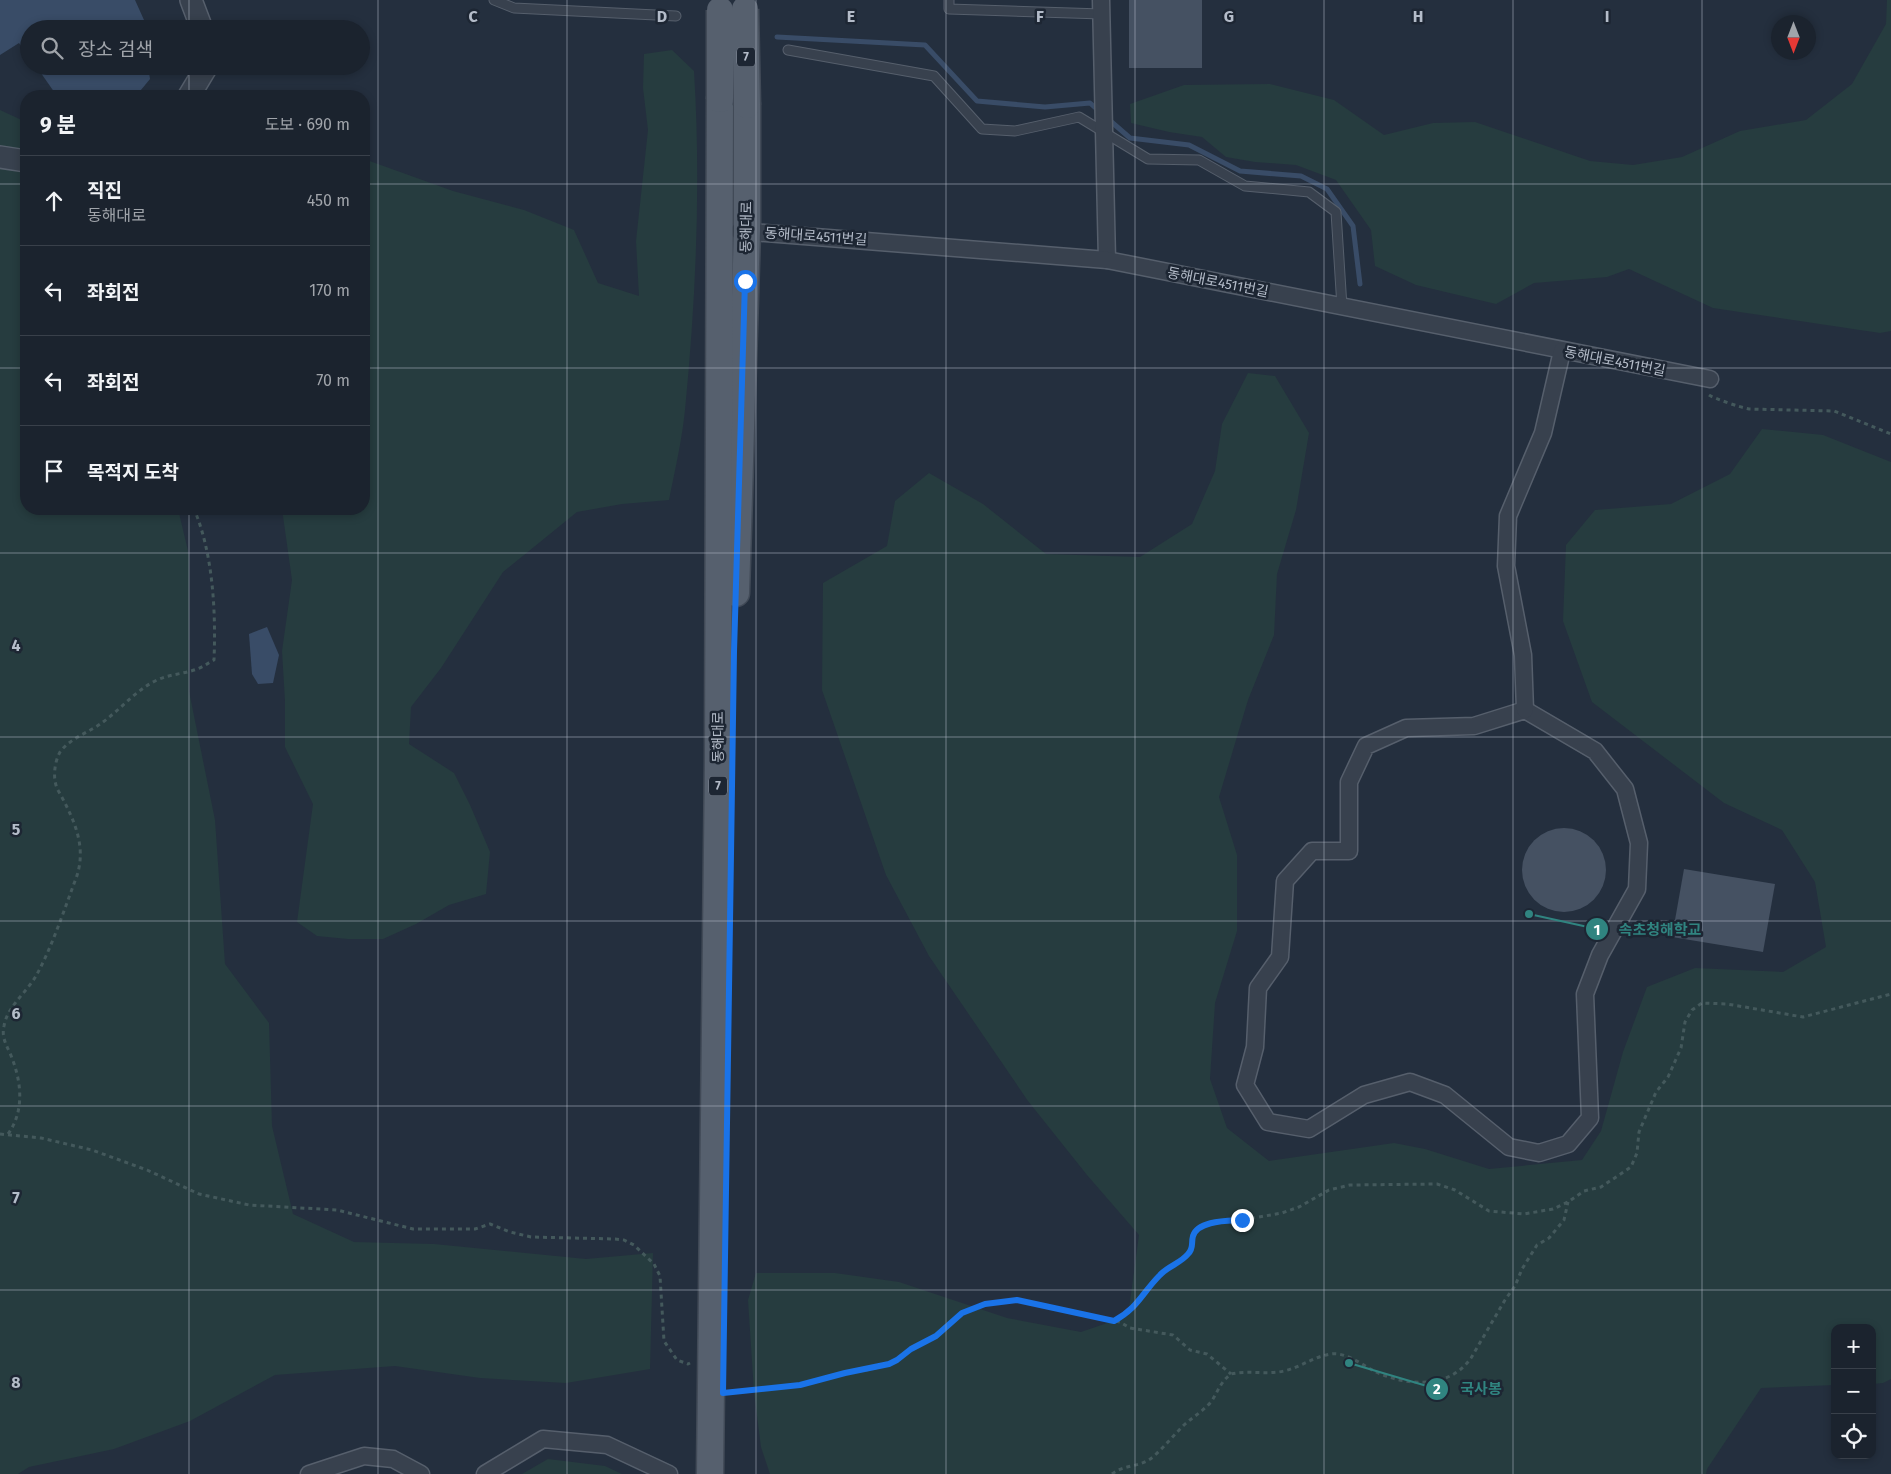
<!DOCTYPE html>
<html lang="ko">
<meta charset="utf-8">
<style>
:root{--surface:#1b232e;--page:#282f3a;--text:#f1f3f6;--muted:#a0a4aa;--line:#39404a}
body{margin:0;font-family:"Fira Sans","Noto Sans KR",sans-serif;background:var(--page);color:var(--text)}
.controls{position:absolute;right:15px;bottom:15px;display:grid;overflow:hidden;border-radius:10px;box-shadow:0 2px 8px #0003}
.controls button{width:45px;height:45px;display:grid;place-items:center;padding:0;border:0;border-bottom:1px solid var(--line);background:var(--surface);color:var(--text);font:25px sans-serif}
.compass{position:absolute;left:1771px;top:15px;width:45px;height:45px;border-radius:50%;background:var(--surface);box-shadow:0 2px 8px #0003;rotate:180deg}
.stop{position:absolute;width:15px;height:15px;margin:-11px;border:4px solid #1a73e8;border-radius:50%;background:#fff}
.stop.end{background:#1a73e8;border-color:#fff;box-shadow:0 1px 5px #0008}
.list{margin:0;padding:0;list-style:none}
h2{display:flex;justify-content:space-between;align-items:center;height:65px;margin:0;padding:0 20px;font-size:21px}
h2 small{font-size:16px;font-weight:400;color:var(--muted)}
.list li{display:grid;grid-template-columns:32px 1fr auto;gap:15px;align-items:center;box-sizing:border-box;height:90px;padding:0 20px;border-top:1px solid var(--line)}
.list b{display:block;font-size:19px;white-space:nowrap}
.list p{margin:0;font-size:16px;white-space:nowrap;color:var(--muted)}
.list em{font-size:16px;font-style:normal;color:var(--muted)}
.icon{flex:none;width:28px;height:28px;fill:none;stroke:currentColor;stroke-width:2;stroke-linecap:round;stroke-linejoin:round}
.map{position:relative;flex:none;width:1891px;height:1474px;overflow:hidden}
.search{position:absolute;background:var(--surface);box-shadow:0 2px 8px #0003;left:20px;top:20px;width:350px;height:55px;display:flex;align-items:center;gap:12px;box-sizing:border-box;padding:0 18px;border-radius:28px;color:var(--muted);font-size:19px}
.panel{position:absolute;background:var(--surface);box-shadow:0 2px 8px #0003;left:20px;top:90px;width:350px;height:425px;border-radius:20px}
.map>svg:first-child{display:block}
.green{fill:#263c3f}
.water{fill:#394c67}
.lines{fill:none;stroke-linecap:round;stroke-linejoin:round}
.stream{stroke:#394c67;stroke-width:5}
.building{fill:#455162}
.service-casing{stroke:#565f6c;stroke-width:11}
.minor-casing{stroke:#565f6c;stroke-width:19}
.tertiary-casing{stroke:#565f6c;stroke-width:24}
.primary-casing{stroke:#414a57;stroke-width:29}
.path{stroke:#44595c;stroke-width:3;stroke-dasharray:4 4;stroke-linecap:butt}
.service{stroke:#38414e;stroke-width:9}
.minor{stroke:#38414e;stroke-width:16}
.tertiary{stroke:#38414e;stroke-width:21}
.primary{stroke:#56606e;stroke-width:26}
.primary-bridge-casing{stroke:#414a57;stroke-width:29;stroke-linecap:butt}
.primary-bridge{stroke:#56606e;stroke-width:26}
.route{stroke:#1a73e8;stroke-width:6}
.grid{fill:none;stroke:#b4bcc9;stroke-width:1;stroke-opacity:0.55}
.labels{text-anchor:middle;stroke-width:5;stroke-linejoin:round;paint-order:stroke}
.shield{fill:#1d2633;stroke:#878f9c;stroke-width:1}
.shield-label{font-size:12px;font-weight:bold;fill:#b4bcc9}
.street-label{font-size:14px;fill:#b4bcc9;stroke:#1d2633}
.grid-label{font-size:16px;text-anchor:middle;font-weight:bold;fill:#b4bcc9;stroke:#1d2633;stroke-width:5;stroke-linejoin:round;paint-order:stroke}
.leader{fill:none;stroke:#308480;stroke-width:2}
.callout-dot{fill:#308480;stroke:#1d2633;stroke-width:2}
.mark-label{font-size:15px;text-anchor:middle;font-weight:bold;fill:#fff}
.callout-label{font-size:15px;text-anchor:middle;font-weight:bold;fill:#308480;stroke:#1d2633;stroke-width:5;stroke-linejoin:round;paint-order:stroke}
</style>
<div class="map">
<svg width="1891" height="1474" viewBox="0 0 1891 1474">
<rect width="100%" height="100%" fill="#242f3e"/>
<g class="green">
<polygon points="1887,0 1891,0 1891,331 1880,333 1713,308 1629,269 1607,277 1534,283 1496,304 1416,285 1375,266 1371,230 1336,180 1296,165 1255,162 1226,157 1202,137 1169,132 1131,123 1130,104 1184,85 1270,84 1334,100 1384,135 1433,123 1475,122 1590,161 1633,165 1682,157 1740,131 1806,120 1852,84 1886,24"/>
<path d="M672 50 694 71C701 183 696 298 685 410 682 440 675 470 669 500L622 504 577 512 503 572 441 668 411 707 409 744 454 773 470 805 490 852 486 894 449 905 416 924 383 939H348L317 936 297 922 313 804 285 747V701L282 651 292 580 282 509H364V159L453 191 524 210 574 230 598 283 639 296 636 241 648 130 643 88 644 54Z"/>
<polygon points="0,110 26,122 26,509 178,509 189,555 189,691 215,820 225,964 269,1023 272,1126 293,1214 354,1242 434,1244 586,1259 653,1253 650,1369 566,1383 480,1378 395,1366 275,1375 190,1421 114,1449 29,1467 18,1474 0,1474"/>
<polygon points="1248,373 1275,376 1309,433 1296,510 1277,574 1274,635 1248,700 1219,797 1237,855 1237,931 1215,1003 1210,1079 1227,1128 1269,1161 1394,1143 1425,1149 1489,1169 1582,1160 1601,1131 1623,1052 1647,987 1695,968 1783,972 1826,947 1815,882 1782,830 1724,803 1592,702 1563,621 1566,545 1595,510 1671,504 1730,474 1762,429 1823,435 1891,462 1891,1379 1883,1383 1872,1384 1872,1328 1835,1328 1835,1385 1761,1388 1707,1469 1706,1474 770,1474 761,1447 754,1392 748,1300 756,1273 835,1273 899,1282 1007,1318 1081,1332 1128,1316 1139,1235 1087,1175 1028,1101 929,956 886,875 822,690 823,583 887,546 895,501 929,473 983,504 1046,554 1140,557 1192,524 1215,471 1222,424"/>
<polygon points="548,1459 605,1466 622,1474 522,1474"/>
</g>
<g class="water">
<polygon points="0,0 135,0 144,20 145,29 29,29 29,57 19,43 0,55"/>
<polygon points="36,66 148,66 150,79 136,96 57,96"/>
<polygon points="267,627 279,655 273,683 258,684 252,674 249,634"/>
</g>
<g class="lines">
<g class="stream">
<polyline points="777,37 925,45 977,101 1045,107 1090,103 1100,112"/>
<polyline points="1107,118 1130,138 1189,145 1240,171 1301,176 1327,189 1353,226 1360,284"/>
</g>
</g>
<g class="building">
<rect x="1129" y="0" width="73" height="68"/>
<circle cx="1564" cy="870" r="42"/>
<polygon points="1684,869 1775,884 1763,952 1672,937"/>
</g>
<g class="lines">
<g class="service-casing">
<g id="service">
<polyline points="494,0 514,8 676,16"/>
<polyline points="949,0 949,9 1102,14"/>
<polyline points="788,50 934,76 982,129 1015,131 1079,117 1148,159 1199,160 1245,186 1309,192 1336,212 1342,307"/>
</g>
</g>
<g class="minor-casing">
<g id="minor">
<polyline points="1101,0 1107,260"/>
<polyline points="739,231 1107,260 1710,379"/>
<polygon points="1525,710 1595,751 1625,789 1639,843 1637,889 1600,955 1585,994 1590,1118 1568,1144 1539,1153 1509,1147 1445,1095 1410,1082 1364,1095 1309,1129 1268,1122 1245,1085 1255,1047 1258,988 1280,957 1285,881 1312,851 1349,851 1349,782 1366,746 1406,728 1474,726"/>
<polyline points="1525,710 1523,655 1506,566 1508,516 1543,433 1562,351"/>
<polyline points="309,1474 364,1456 393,1459 421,1474"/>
<polyline points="485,1474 543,1439 607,1445 669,1474"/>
</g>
</g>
<g class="tertiary-casing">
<g id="tertiary">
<polyline points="191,0 202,29"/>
<polyline points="189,96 207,66"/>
<polyline points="0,157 26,161"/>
</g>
</g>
<g class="primary-casing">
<g id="primary">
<polyline points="736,593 747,231 747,105"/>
<polyline points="710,1474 718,761 720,99"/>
</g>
</g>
<g class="path">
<path d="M1709 395C1713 398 1742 408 1749 409L1834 411 1891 434"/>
<polyline points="0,1134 41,1138 92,1150 147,1170 199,1194 249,1205 337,1210 413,1229 475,1229 490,1224 510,1232 531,1237 615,1239 624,1240 634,1245 654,1264 660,1276 664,1341 677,1360 688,1364 690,1363"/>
<path d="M8 1134C24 1112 22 1084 12 1058 8 1047 1 1039 4 1026 7 1007 26 993 36 976 52 947 63 913 75 881 88 849 75 821 59 792 52 781 54 763 60 752 70 738 90 732 103 722 122 708 136 690 157 680 170 674 184 674 197 669 203 667 208 663 214 660 216 612 213 553 194 509"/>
<polyline points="1114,1321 1133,1309 1161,1274 1187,1256 1192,1248 1193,1235 1198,1229 1214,1222 1242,1220 1282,1213 1299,1207 1329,1190 1350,1185 1437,1184 1455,1190 1489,1211 1524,1214 1553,1209 1568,1202 1584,1191 1601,1187 1631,1167 1637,1153 1639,1132 1656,1092 1668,1077 1681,1048 1685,1022 1692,1010 1702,1003 1727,1004 1803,1017 1891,994"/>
<polyline points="732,1392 800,1385 845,1373 872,1369 889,1364 897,1361 911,1349 937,1336 962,1313 985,1304 1017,1300 1120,1322 1130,1328 1173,1335 1190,1350 1207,1354 1231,1374"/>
<path d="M1112 1474C1124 1464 1141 1468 1154 1456 1165 1446 1174 1435 1184 1425 1193 1417 1203 1411 1211 1402 1218 1392 1220 1382 1231 1374 1248 1370 1267 1375 1284 1371 1301 1367 1315 1356 1331 1354 1346 1352 1361 1364 1374 1371 1405 1386 1449 1390 1471 1358L1505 1300 1515 1286 1522 1269 1537 1245 1549 1238 1564 1220 1568 1202"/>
</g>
<use href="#service" class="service"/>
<use href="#minor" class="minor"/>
<use href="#tertiary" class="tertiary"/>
<use href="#primary" class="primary"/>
<g class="primary-bridge-casing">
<g id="primary-bridge">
<polyline points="745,9 747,105"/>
<polyline points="720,99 720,10"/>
</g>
</g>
<use href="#primary-bridge" class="primary-bridge"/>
</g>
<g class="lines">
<path class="route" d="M745 281 734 652 723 1393 800 1385 845 1373 889 1364 897 1360 911 1349 936 1336 962 1313 985 1304 1017 1300 1114 1321C1138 1308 1142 1293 1160 1275 1168 1266 1181 1263 1188 1254 1194 1248 1191 1243 1193 1236 1198 1220 1229 1221 1242 1220"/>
</g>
<path class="grid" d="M189 0V29M378 0V1474M567 0V1474M756 0V1474M946 0V1474M1135 0V1474M1324 0V1474M1513 0V1474M1702 0V1474M189 66V96M0 184H26M364 184H1891M0 368H26M364 368H1891M189 509V1474M0 553H1891M0 737H1891M0 921H1891M0 1106H1891M0 1290H1891"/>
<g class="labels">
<g class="shield">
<rect x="737" y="47.5" width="18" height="19" rx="4"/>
<rect x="709" y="776.5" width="18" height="19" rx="4"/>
</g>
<g class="shield-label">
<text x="746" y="61">7</text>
<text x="718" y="790">7</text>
</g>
<g class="street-label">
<text transform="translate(746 227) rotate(-89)" y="5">동해대로</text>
<text transform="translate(816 236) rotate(4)" y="5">동해대로4511번길</text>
<text transform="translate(1218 282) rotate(11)" y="5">동해대로4511번길</text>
<text transform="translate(1615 361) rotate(11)" y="5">동해대로4511번길</text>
<text transform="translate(718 737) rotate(-90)" y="5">동해대로</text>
</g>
</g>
<g class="grid-label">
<text x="473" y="22">C</text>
<text x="662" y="22">D</text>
<text x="851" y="22">E</text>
<text x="1040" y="22">F</text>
<text x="1229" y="22">G</text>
<text x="1418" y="22">H</text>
<text x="1607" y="22">I</text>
<text x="16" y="651">4</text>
<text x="16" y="835">5</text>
<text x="16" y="1019">6</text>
<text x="16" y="1203">7</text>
<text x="16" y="1388">8</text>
</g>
<path class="leader" d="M1529 914L1597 929M1349 1363L1437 1389"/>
<g class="callout-dot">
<circle cx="1529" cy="914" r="5"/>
<circle cx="1349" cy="1363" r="5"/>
<circle cx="1597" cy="929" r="12"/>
<circle cx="1437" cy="1389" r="12"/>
</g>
<g class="mark-label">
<text x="1597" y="935">1</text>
<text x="1437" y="1394">2</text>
</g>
<g class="callout-label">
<text x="1660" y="935">속초청해학교</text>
<text x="1481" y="1394">국사봉</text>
</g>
</svg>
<div class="controls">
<button>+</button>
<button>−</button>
<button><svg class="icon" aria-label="locate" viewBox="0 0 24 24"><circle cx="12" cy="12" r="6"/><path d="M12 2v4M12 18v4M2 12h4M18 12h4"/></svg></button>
</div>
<svg class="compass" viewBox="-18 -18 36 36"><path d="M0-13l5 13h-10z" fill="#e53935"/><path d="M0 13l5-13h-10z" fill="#a0a4aa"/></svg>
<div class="stop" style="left:745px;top:281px"></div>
<div class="stop end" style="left:1242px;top:1220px"></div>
<div class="search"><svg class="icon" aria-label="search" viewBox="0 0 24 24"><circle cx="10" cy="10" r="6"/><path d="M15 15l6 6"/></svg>장소 검색</div>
<section class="panel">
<h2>9 분<small>도보 · 690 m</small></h2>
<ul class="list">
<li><svg class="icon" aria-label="ahead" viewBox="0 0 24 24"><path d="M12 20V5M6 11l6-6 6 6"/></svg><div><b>직진</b><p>동해대로</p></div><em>450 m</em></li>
<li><svg class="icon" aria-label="left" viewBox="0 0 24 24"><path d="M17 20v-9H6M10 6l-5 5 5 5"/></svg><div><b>좌회전</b></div><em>170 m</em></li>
<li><svg class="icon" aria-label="left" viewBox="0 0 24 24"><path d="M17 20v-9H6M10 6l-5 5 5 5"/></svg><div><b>좌회전</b></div><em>70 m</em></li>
<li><svg class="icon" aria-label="arrive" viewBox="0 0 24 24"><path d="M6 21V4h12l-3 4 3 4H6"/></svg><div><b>목적지 도착</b></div></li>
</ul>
</section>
</div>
